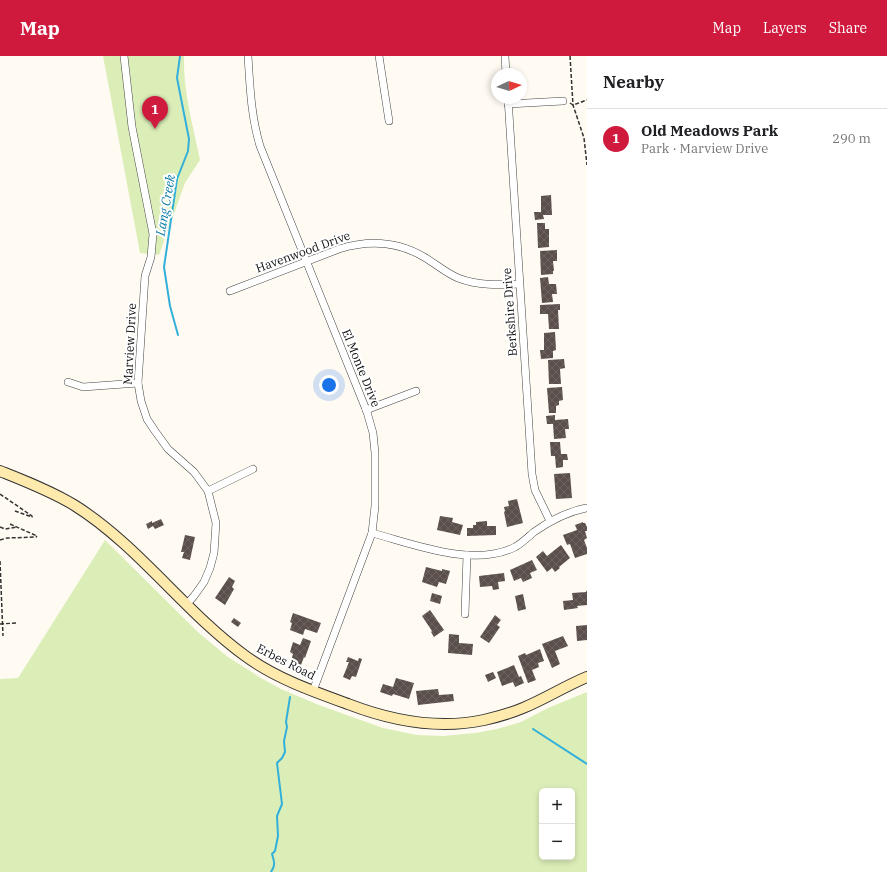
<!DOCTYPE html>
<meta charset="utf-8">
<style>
:root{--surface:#fff;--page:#f2f2f2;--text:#202124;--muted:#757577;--line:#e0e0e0;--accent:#cf193d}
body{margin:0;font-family:"IBM Plex Serif",serif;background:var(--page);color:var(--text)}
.controls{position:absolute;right:12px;bottom:12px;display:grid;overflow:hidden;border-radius:6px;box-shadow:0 2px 6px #0003}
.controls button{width:36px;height:36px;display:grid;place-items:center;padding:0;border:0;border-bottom:1px solid var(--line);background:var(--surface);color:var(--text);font:20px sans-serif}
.compass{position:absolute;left:491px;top:12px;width:36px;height:36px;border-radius:50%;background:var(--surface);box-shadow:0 2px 6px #0003;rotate:86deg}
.you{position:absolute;left:329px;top:329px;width:14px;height:14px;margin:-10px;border:3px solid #fff;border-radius:50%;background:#1a73e8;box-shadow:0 0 0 6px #1a73e833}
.badge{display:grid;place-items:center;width:26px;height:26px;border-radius:50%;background:var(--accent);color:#fff;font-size:13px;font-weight:700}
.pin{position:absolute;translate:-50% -33px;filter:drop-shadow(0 1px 2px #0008)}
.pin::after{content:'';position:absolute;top:21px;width:14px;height:12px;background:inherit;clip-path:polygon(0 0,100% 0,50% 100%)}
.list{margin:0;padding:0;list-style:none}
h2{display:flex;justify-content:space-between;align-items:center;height:52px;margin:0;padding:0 16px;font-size:17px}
h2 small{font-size:13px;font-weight:400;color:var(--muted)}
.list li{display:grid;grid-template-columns:26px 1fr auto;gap:12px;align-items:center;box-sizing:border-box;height:60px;padding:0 16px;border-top:1px solid var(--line)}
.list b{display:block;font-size:15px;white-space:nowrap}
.list p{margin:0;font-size:13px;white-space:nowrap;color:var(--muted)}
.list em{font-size:13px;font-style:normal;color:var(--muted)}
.map{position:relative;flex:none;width:587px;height:816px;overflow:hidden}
header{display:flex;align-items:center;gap:24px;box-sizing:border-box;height:56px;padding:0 20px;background:var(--accent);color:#fff}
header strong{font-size:19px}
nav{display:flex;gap:22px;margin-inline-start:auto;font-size:14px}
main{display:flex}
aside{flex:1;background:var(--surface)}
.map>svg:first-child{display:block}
.grass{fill:#dceeb8;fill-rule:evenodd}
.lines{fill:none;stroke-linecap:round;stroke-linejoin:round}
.stream{stroke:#32b0da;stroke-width:2}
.building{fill:url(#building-cross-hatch)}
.street-casing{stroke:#434343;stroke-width:8}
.secondary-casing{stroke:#323232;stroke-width:12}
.path{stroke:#323232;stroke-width:1.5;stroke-dasharray:4 2;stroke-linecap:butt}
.street{stroke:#fff;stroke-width:7}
.secondary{stroke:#ffeaae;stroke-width:10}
.labels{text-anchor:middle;stroke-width:4;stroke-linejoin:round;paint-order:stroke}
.street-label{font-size:12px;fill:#101010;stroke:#fff}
.water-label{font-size:13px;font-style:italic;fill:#0c7ba8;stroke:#fff}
</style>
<header>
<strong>Map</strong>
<nav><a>Map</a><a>Layers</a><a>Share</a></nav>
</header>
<main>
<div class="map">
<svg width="587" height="816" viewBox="0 0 587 816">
<defs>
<pattern id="building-cross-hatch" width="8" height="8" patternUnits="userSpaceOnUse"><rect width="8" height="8" fill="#5a4f4b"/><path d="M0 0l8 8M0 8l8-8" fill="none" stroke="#6d6461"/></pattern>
</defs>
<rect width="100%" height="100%" fill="#fffbf3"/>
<g class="grass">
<path d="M103 0H184C183 36 193 69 200 104L185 127 159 199 140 197Z"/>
<path d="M105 484 199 577 228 601 261 622 281 633 319 649 383 672 417 679 443 680 475 677 497 673 521 666 548 652 587 636V816H0V623L18 622ZM542 735H572V801H542Z"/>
</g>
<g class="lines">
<g class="stream">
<polyline points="178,279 170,250 164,211 177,123 188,95 189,83 177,22 180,0"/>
<polyline points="533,673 587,708"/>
<path d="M271 816C276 809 274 805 272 798L275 795 278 780 277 760 282 748 277 707 282 702 285 696 284 685 287 671 286 666 290 641"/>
</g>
</g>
<g class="building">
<polygon points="551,139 552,159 543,159 544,163 535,164 534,156 541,156 541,140"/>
<polygon points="537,167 545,167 545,173 549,173 549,191 538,192"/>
<polygon points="557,194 557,205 553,205 554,215 553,215 553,218 541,219 540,195"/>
<polygon points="548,221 549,228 556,228 557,238 552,238 553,246 542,247 540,222"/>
<polygon points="560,248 560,254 558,254 559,273 549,273 548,258 540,258 540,249"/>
<polygon points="555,276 556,294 553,295 553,302 541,303 540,294 544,294 544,277"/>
<polygon points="564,303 565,312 560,313 561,328 549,328 548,304"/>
<polygon points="562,331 563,344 559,345 559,349 556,350 556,357 549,357 547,332"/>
<polygon points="555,359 555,364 568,363 569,373 565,373 566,382 554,383 553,368 547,368 546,360"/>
<polygon points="550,386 560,386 561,398 567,398 568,404 563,404 563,411 556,412 555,400 551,400"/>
<polygon points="570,417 572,442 556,443 554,418"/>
<polygon points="517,443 523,467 507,471 504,456 505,455 504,451 509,450 508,445"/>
<polygon points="440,460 453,462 452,466 463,469 460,479 437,474"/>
<polygon points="161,463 164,469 155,473 153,470 148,473 146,468 152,465 152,467"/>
<polygon points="487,465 487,470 496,470 496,479 467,480 467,472 473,472 473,469 476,469 476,466"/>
<polygon points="583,466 583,467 585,467 587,471 587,475 585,475 587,482 584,484 587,492 587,498 575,502 570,488 567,489 563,479 577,474 575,469"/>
<polygon points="185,479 195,481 190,504 182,502 184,496 181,496"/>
<polygon points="561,489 570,502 559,511 560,512 555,516 552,512 547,516 536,501 543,495 547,500"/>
<polygon points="532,504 537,514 530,517 532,522 523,526 521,522 514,525 510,514"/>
<polygon points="426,511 442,515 442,513 450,515 446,528 439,526 437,531 422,526"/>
<polygon points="504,517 505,525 498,526 499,533 493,534 492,530 480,531 479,520"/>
<polygon points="229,521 235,525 232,531 234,533 225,549 215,542"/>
<polygon points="587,534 587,549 577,550 578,552 564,554 563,545 573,544 572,537 586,536"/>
<polygon points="432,537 442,540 440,548 430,545"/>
<polygon points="523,538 526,553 518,555 515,540"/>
<polygon points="430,554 444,574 434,581 431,576 432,575 422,560"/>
<polygon points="293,557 321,567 317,577 305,573 303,579 290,574 292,567 290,566"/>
<polygon points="495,559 501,564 497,569 500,571 489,587 480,581"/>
<polygon points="234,562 241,567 238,571 231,566"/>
<polygon points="587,569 587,584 577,585 576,570"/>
<polygon points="449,578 459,579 459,587 473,588 472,599 448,597"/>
<polygon points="563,580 568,590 555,595 560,608 552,612 542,588"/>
<polygon points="303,582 311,585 305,602 304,601 301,609 291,605 293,598 290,596 293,586 300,589"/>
<polygon points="540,593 544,605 538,607 539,611 532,614 536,624 528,627 518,600 525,597 526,599"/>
<polygon points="348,601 358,605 359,602 362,603 356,621 352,620 350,624 343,621 349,606 346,606"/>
<polygon points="514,609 519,621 521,620 524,627 515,631 513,626 502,630 497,616"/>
<polygon points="493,616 496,622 488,626 485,619"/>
<polygon points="396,622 414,627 409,643 393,638 392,640 380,636 383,628 393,631"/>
<polygon points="438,633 439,639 453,638 454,645 418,649 416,635"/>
</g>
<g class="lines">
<g class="street-casing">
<g id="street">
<polyline points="124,0 132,71 153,178 151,201 145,220 138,327 141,345 147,363 155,375 168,393 194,416 208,435 216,467 214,497 210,512 204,526 194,540 187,548"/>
<path d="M248 0C250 31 251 60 260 90L367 356 373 377 375 397V450L372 477 313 635"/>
<polyline points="379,0 389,65"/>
<polyline points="505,0 506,18"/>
<polyline points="508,42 532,418 535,434 550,465"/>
<polyline points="508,48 563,45"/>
<path d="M230 235 339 193C368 184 397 185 424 201 436 208 446 217 458 222 479 230 498 229 519 228"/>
<polyline points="68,326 83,331 138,327"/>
<polyline points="366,354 416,335"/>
<polyline points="208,435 253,413"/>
<path d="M372 477C414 488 473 512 515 491 522 487 528 481 534 476 551 464 566 456 586 452"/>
<polyline points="465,558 467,499"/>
</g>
</g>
<g class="secondary-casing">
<path id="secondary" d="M0 415C25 425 51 435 74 449 138 489 183 554 244 599 275 622 312 635 348 648 392 665 437 674 484 664 497 661 511 657 523 652 545 643 565 630 587 621"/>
</g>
<g class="path">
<polyline points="570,0 573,49 584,82 587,109"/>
<polyline points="570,47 573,49 587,44"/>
<polyline points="0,438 32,460 32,461 15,455"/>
<polyline points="10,468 37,480"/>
<polyline points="0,471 5,473 17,471"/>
<polyline points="0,484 7,482 36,481 37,480"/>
<polyline points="0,505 3,580"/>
<polyline points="0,568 16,567"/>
</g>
<use href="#street" class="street"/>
<use href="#secondary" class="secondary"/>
</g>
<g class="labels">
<g class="street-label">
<text transform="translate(303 196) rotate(-20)" y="4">Havenwood Drive</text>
<text transform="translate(510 256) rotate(-94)" y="4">Berkshire Drive</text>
<text transform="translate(130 288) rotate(-87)" y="4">Marview Drive</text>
<text transform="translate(361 312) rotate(68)" y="4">El Monte Drive</text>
<text transform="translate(286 606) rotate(27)" y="4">Erbes Road</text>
</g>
<g class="water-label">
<text transform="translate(165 149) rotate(-80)" y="5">Lang Creek</text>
</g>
</g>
</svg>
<div class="controls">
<button>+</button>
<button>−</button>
</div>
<svg class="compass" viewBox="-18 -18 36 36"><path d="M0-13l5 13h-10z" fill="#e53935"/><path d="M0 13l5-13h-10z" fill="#757577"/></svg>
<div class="you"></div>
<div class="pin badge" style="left:155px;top:73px">1</div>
</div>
<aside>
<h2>Nearby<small></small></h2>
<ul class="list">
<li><span class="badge">1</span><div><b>Old Meadows Park</b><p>Park · Marview Drive</p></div><em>290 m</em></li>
</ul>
</aside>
</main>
